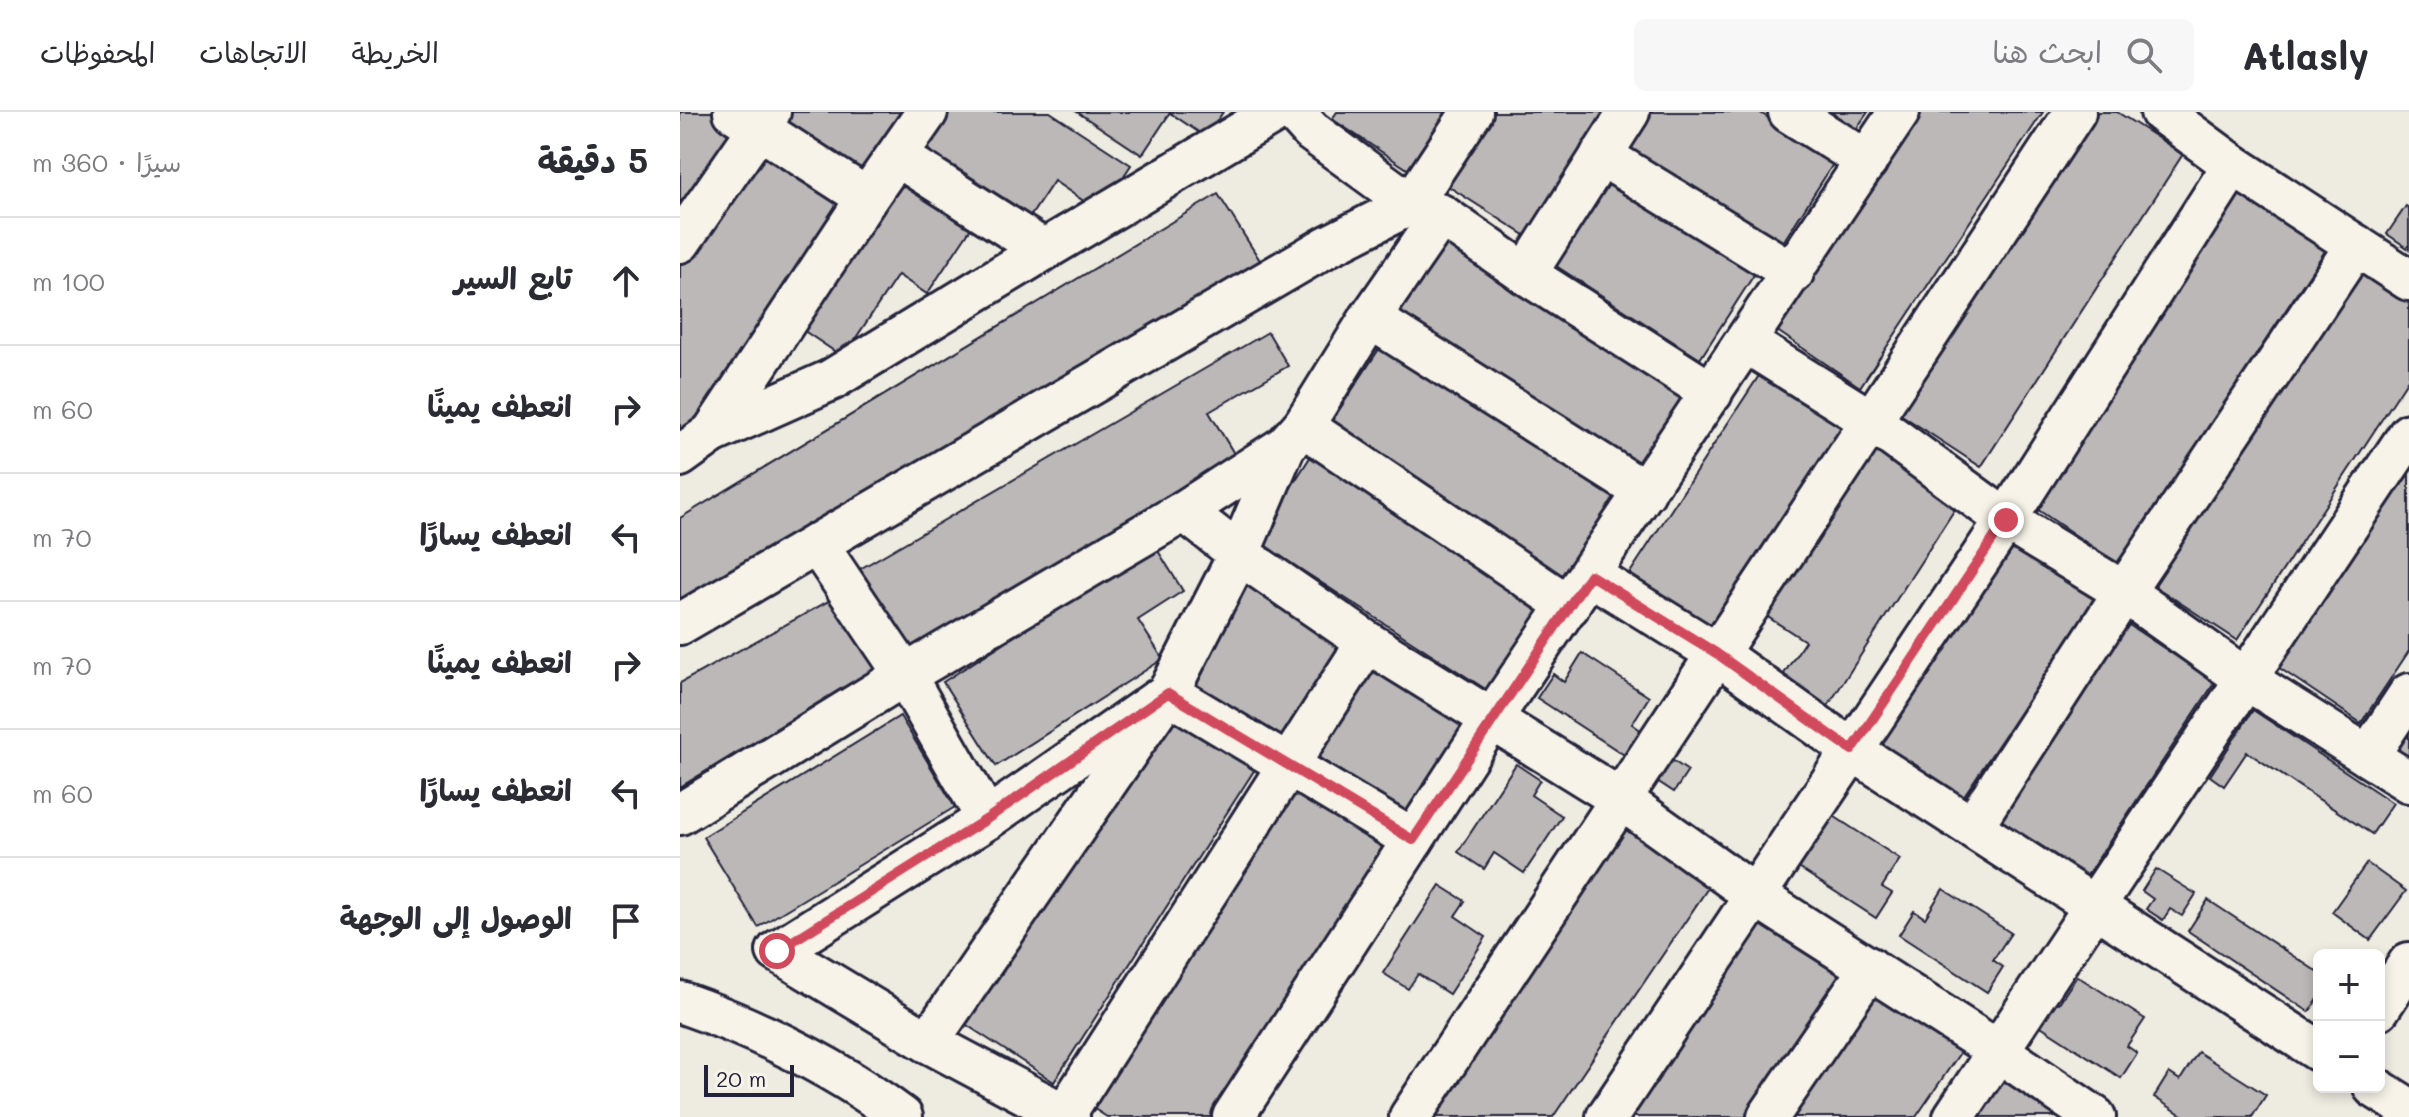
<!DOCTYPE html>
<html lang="ar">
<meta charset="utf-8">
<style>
:root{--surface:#fff;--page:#f7f7f7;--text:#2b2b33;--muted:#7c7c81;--line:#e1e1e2}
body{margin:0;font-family:Mali,"Playpen Sans Arabic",sans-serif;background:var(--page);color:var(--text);direction:rtl}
.controls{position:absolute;right:24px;bottom:24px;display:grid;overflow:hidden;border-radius:12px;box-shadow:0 4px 12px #0003}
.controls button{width:72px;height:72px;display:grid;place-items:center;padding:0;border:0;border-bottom:2px solid var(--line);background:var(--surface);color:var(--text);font:40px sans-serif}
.scale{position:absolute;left:24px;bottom:20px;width:90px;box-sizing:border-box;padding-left:8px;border:4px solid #22223b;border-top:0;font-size:22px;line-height:28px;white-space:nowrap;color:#22223b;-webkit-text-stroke:6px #f7f3e8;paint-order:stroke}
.stop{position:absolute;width:24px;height:24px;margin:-18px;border:6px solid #d1495b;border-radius:50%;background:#fff}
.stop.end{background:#d1495b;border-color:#fff;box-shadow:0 2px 8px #0008}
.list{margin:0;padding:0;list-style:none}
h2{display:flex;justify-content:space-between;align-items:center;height:104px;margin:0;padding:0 32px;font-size:34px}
h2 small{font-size:26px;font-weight:400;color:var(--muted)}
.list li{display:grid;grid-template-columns:52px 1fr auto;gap:24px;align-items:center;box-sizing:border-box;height:128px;padding:0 32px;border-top:2px solid var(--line)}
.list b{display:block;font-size:30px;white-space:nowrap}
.list em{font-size:26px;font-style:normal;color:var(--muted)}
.icon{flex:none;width:44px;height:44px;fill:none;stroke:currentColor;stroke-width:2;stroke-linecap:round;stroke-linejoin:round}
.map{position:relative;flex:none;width:1729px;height:1005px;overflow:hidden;direction:ltr}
header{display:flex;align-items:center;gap:48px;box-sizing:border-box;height:112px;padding:0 40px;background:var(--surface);border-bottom:2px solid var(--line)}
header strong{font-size:38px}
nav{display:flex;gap:44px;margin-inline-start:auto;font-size:28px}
.search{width:560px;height:72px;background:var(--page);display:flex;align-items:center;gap:20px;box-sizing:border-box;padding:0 28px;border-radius:12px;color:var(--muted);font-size:30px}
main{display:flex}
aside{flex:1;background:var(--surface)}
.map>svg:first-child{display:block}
.building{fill:#bbb8b7;stroke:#22223b;stroke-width:2}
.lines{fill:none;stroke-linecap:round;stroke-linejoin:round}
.minor-casing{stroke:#22223b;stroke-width:46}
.minor{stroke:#f7f3e8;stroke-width:40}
.route{stroke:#d1495b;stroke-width:10}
</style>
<header>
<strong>Atlasly</strong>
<div class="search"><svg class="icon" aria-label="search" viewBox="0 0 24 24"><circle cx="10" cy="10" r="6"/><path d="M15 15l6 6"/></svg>ابحث هنا</div>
<nav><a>الخريطة</a><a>الاتجاهات</a><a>المحفوظات</a></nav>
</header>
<main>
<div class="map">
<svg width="1729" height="1005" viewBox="0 0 1729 1005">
<rect width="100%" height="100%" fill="#eeebe1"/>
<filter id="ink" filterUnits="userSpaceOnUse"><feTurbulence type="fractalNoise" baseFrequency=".0125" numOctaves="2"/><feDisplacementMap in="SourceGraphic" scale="16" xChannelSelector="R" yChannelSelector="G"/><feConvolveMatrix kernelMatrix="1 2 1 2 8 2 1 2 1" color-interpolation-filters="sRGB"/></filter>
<g filter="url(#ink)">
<g class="building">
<polygon points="0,0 32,0 54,15 0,96"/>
<polygon points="107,0 229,0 186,66 101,10"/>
<polygon points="258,0 370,0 451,53 420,100 374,69 346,111 234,37"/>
<polygon points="397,0 543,0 526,25 490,1 462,43"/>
<polygon points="657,0 789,0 744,68 652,7"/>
<polygon points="804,0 927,0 848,125 760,69"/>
<polygon points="970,0 1079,0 1155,49 1098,138 945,40"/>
<polygon points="1130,0 1188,0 1170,26"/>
<polygon points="1236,0 1363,0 1180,275 1093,216"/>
<polygon points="1406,0 1437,0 1503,42 1301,355 1214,298"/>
<polygon points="81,31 173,94 0,333 0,149"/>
<polygon points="217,57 295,110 247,182 218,163 163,245 114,212"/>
<polygon points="928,58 1079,155 1020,247 870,150"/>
<polygon points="1556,75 1647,136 1438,452 1348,391"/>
<polygon points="538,82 581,150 0,499 0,406"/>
<polygon points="1726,94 1729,96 1729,137 1707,122"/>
<polygon points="763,121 1009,277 955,361 710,205"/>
<polygon points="1679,157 1729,190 1729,266 1557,528 1473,473"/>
<polygon points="588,220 608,254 529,300 559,350 222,546 173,461"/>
<polygon points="707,225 943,379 883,472 646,318"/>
<polygon points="1082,259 1173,319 1034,530 944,470"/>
<polygon points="1194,324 1284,383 1146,597 1100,568 1125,529 1080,500"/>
<polygon points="634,339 868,490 810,580 577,429"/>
<polygon points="1729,346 1729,539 1681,611 1592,551"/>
<polygon points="1327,424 1418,485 1281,688 1190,627"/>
<polygon points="475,434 503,479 458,508 483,547 316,654 263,570"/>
<polygon points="566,464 666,526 604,628 504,565"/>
<polygon points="152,487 199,554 0,675 0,571"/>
<polygon points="1440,507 1535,570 1404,768 1309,705"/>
<polygon points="902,541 969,585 952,612 962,619 946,644 857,586 873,562 884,570"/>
<polygon points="693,545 789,605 729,702 633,642"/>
<polygon points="484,598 575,657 374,970 282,910"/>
<polygon points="1573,598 1713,691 1692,722 1567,640 1544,674 1530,664"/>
<polygon points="220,604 275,695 78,815 23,725"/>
<polygon points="1729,607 1729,648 1710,635"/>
<polygon points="986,644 1008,659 994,680 971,665"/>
<polygon points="836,652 860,668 851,683 882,704 844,761 814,741 804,757 778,740"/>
<polygon points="608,674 703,734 532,1005 427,1005 408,993"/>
<polygon points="1152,703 1220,747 1202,775 1212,781 1196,806 1108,749 1123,725 1134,732"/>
<polygon points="943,705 1034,767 873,1005 741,1005"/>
<polygon points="1687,751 1726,779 1690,828 1652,800"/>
<polygon points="1476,757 1516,782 1502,804 1490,797 1483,808 1466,797 1473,787 1462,779"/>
<polygon points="760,773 785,789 775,804 806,825 769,882 738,862 728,877 703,861"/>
<polygon points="1263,777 1331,821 1313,848 1323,855 1307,880 1219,823 1234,799 1245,806"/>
<polygon points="1528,788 1639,861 1639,886 1629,900 1508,819"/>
<polygon points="1077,798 1178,866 1083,1005 938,1005"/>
<polygon points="1193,864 1288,929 1236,1005 1098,1005"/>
<polygon points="1397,864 1465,907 1447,934 1457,941 1441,966 1353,909 1368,885 1379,891"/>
<polygon points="1518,940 1586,983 1572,1005 1505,1005 1474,985 1489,961 1500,968"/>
<polygon points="1318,960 1387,1005 1288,1005"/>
</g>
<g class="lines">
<g class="minor-casing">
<g id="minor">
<polyline points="54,0 187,86"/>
<polyline points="614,0 631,19 731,92 761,103 846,162 1032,281"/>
<polyline points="1109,0 1187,49"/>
<polyline points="1481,0 1553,53 1729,168"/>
<polyline points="921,43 1113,161"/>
<polyline points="217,44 364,138"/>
<polyline points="0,130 90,0"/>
<polyline points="846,162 949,0"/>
<polyline points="690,206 965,380"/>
<polyline points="1067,231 1190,308 1326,408 1444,480 1566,567 1729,670"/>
<polyline points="623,314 889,494"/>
<polyline points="32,321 187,86 247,0"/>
<polyline points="0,344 32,321 151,268 364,138 596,0"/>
<polyline points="504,399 559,442 687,530 942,688 1076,784 1318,939 1415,1005"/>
<polyline points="137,432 225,563 307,707"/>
<polyline points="910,463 1036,541 1172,638 1639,939"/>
<polyline points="0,512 648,134 731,92 792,0"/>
<polyline points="1688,644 1729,582"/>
<polyline points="0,702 225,563 504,399 605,334"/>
<polyline points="1292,715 1444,480 1676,133"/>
<path d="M0 890C80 918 154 954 222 1005"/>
<polyline points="1699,897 1729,851"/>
<polyline points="248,930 488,581 559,442 605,334 623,314 690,206 761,103"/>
<polyline points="1694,975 1729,997"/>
<polyline points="385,1002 687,530"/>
<polyline points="389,1005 248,930 97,839 307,707 488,581 733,728"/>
<polyline points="553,1005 811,608 1219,0"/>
<path d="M730 1005C954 671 1173 335 1395 0"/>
<polyline points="927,1005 1326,408 1553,53"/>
<polyline points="1088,1005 1190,856"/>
<polyline points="1274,1005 1729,322"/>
</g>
</g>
<use href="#minor" class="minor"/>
</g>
</g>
<g class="lines" filter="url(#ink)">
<polyline class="route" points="97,839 307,707 488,581 733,728 910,463 1036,541 1172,638 1326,408"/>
</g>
</svg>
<div class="controls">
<button>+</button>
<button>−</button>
</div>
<div class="scale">20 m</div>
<div class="stop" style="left:97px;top:839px"></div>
<div class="stop end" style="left:1326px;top:408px"></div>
</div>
<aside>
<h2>5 دقيقة<small>سيرًا · 360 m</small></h2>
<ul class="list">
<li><svg class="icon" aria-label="ahead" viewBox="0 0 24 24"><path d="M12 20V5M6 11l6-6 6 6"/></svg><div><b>تابع السير</b></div><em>100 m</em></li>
<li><svg class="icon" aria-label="right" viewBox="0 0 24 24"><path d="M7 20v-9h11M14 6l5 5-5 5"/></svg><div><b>انعطف يمينًا</b></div><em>60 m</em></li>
<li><svg class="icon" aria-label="left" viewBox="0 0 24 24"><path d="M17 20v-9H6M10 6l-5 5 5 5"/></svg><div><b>انعطف يسارًا</b></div><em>70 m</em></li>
<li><svg class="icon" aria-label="right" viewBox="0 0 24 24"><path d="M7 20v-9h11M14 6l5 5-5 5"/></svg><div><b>انعطف يمينًا</b></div><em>70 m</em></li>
<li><svg class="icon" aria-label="left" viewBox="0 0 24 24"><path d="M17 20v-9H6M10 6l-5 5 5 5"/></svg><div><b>انعطف يسارًا</b></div><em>60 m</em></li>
<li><svg class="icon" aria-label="arrive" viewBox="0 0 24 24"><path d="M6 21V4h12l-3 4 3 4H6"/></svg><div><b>الوصول إلى الوجهة</b></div></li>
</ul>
</aside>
</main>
